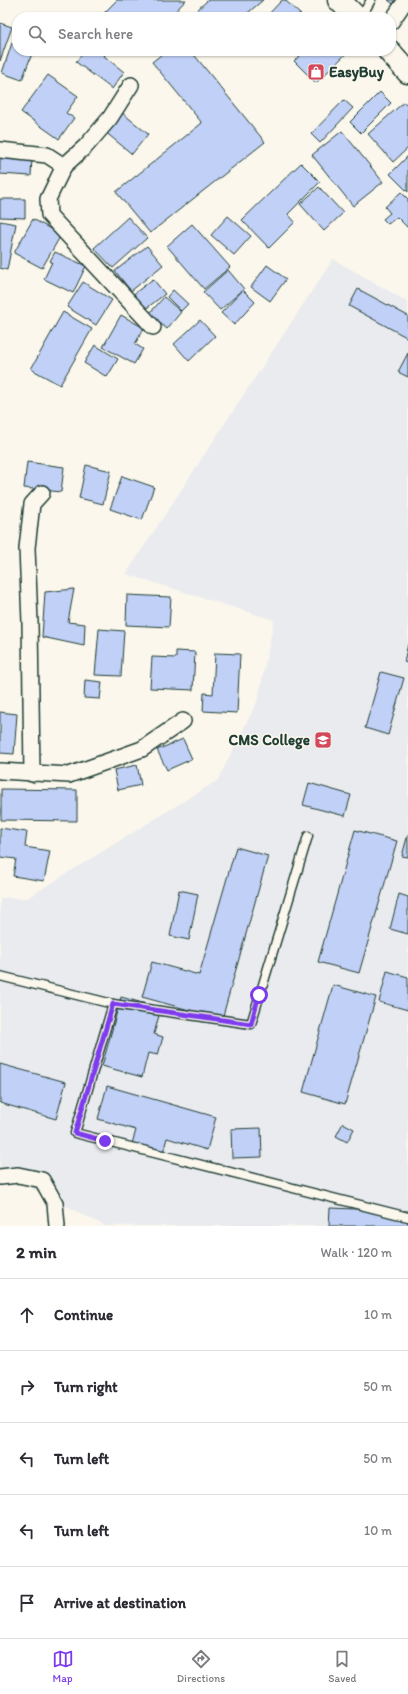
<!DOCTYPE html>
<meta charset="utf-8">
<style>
:root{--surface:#fff;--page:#f2f2f3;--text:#2b2b33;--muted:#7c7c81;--line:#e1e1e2;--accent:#7c3aed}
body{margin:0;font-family:Itim,sans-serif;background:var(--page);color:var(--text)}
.stop{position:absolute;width:12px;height:12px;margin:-9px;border:3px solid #7c3aed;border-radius:50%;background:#fff}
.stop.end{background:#7c3aed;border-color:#fff;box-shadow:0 1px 4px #0008}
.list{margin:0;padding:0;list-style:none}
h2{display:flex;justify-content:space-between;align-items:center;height:52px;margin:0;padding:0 16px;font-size:17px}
h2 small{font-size:13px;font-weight:400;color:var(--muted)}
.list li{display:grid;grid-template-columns:26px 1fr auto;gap:12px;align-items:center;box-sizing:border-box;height:72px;padding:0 16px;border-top:1px solid var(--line)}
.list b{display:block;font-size:15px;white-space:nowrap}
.list em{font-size:13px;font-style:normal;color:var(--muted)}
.icon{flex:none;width:22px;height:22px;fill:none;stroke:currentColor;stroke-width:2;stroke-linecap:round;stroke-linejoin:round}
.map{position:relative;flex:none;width:408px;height:1226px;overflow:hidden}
.search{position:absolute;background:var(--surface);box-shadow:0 1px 3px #0004;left:12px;right:12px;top:12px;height:44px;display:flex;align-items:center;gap:10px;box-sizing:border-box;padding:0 14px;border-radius:16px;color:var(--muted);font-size:15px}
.sheet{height:412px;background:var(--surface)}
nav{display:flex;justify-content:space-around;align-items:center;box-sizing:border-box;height:56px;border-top:1px solid var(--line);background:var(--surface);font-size:11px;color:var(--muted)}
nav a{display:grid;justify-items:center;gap:2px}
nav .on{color:var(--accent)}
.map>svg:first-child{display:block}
.built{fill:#eaebef}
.building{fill:#c1d0f6;stroke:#1f3d34}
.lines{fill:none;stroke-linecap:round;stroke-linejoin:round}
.lane-casing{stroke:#1f3d34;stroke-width:11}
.street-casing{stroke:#1f3d34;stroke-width:18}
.primary-casing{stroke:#1f3d34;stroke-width:25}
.lane{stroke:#fbf7ec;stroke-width:8}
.street{stroke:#fbf7ec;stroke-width:15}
.primary{stroke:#fbf7ec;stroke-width:22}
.route{stroke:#7c3aed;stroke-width:5}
.labels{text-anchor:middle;stroke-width:3;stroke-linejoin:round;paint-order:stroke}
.poi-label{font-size:15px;font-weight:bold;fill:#1f3d34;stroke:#fbf7ec;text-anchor:start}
</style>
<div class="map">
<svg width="408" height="1226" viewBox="0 0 408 1226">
<rect width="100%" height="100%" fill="#fbf7ec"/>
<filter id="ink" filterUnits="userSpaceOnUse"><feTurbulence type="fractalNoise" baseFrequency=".025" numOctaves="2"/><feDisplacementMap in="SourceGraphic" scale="8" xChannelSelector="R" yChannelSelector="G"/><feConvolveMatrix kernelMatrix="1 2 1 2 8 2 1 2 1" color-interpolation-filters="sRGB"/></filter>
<g filter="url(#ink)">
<polygon class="built" points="333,259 408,302 408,1226 105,1226 0,1172 0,898 27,898 218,780 258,700 274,620 126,574"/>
<g class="building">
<polygon points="117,0 186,0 170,17 108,17 103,14"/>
<polygon points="208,0 263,0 243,17 204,17 197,10"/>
<polygon points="282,0 285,0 303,17 266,17"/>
<polygon points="388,0 402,0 397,7"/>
<polygon points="0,23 12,27 0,61"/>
<polygon points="12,43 17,45 17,51 33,51 22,80 2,73"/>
<polygon points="84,51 108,51 104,56 124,72 112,89 76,62"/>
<polygon points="166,51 191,51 265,142 150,233 116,192 202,123 152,62"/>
<polygon points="305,51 349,51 316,83 294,61"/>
<polygon points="48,75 78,96 66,113 74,118 59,139 21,112"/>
<polygon points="380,92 391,103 361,133 350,122"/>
<polygon points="344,100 353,108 320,143 311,134"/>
<polygon points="404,102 408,106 408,148 393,162 368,134"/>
<polygon points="120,111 148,134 132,154 104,131"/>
<polygon points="342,131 383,182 353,206 312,155"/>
<polygon points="0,156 32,158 31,176 0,174"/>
<polygon points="408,156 408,192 390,174"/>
<polygon points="301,163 320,182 288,214 295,222 269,248 242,220"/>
<polygon points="319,187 343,213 324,231 300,204"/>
<polygon points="401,192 408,199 408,228 397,217 388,224 383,219 390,213 385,207"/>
<polygon points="0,199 25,199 25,218 0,217"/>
<polygon points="228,216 251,236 234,255 211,235"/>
<polygon points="128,217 147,238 113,268 94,248"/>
<polygon points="33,219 61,235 42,268 14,253"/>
<polygon points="0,221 16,224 7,270 0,268"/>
<polygon points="192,224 230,267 204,289 167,246"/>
<polygon points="147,246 163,265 131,291 115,271"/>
<polygon points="55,252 86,266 73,293 44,279 52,262 50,261"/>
<polygon points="267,265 286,279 270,301 251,287"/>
<polygon points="228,270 244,289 220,310 203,292"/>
<polygon points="153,279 165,294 143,311 131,296"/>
<polygon points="83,282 112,300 96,325 67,307"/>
<polygon points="358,289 408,316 408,338 349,306"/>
<polygon points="173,290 188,304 181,311 167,297"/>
<polygon points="243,290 255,302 234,325 221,313"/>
<polygon points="164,297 181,312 167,329 149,314"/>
<polygon points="63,312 92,329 60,385 31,369"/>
<polygon points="121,315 144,328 135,344 143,349 134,364 103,347"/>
<polygon points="200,320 215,336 189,361 174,344"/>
<polygon points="95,345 118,359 107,377 84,363"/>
<polygon points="408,353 408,377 398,372"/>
<polygon points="27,462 64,467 61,492 24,488"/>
<polygon points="86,465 111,471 103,504 79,498"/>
<polygon points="122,476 154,487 142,520 110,509"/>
<polygon points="74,589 68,622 85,624 84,646 42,637 45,592"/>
<polygon points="127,595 171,597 169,627 126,625"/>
<polygon points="99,629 124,631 121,676 95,675"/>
<polygon points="408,644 408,663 404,662"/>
<polygon points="176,651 195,652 193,690 150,688 152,657 176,658"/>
<polygon points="215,653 240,654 237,713 203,711 204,693 213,694"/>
<polygon points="381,672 404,678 388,735 365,728"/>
<polygon points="85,680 102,682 100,699 84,698"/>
<polygon points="0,712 17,714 14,754 0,753"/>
<polygon points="183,739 192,759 167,770 157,750"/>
<polygon points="137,765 141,785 118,790 114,770"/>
<polygon points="309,783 351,795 345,816 303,805"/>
<polygon points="1,789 77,790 77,821 1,820"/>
<polygon points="0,828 27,832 25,847 50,851 44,881 13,876 16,859 0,857"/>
<polygon points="355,830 397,841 359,973 318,962"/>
<polygon points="408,834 408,857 402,856"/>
<polygon points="236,847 268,856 222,1019 142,997 152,962 199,975"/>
<polygon points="179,890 198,894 189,940 170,936"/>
<polygon points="399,894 408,897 408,934 390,929"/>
<polygon points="387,971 408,977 408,1010 379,1002"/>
<polygon points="333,985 376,997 345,1104 303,1092"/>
<polygon points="121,997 161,1008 154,1034 163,1037 158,1055 148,1053 142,1077 102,1066"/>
<polygon points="0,1064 66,1082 56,1119 0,1103"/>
<polygon points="107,1086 216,1117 207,1150 167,1138 162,1156 131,1147 136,1130 98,1119"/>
<polygon points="343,1123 354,1129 347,1142 336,1136"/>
<polygon points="261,1128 262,1157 232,1158 231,1129"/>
<polygon points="330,1208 408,1211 408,1226 329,1226"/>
</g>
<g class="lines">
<g class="lane-casing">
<g id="lane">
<polyline points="361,17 371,0"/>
<polyline points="0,976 113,1004 251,1024 308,836"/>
<polyline points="113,1004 75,1133 408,1217"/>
</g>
</g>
<g class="street-casing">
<g id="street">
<polyline points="391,22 406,0"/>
<polyline points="131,85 110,118 86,146 64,166 48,199 49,215 153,327"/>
<polyline points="0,150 47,155 64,166"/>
<polyline points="0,771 69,775 142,749 183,721"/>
<polyline points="32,774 30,622 27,548 32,504 42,493"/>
<polyline points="0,1177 18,1175 42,1180 55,1203 57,1226"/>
</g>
</g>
<g class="primary-casing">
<g id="primary">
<polyline points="339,0 356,17"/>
<polyline points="389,51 408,72"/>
</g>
</g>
<use href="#lane" class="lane"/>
<use href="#street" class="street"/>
<use href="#primary" class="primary"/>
</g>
</g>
<g class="lines" filter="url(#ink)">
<polyline class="route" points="105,1141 75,1133 113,1004 251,1024 259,995"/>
</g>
<defs>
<g id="shop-square" transform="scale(0.9)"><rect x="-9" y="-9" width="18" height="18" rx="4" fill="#d1495b" stroke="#fbf7ec"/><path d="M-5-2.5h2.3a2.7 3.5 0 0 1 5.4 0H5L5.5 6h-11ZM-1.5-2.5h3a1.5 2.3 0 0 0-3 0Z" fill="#fff"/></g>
<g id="university-square" transform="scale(0.9)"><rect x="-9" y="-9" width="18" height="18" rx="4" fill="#d1495b" stroke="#fbf7ec"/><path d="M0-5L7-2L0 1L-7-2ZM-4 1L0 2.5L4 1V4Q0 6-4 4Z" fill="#fff"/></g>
</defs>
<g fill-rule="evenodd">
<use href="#shop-square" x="316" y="72"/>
<use href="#university-square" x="323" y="740"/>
</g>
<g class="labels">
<g class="poi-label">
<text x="329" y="77">EasyBuy</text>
<text x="310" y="745" text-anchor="end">CMS College</text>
</g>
</g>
</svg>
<div class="stop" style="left:259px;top:995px"></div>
<div class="stop end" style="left:105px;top:1141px"></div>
<div class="search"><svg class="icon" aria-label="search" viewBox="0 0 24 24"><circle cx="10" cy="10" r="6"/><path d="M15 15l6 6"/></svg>Search here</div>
</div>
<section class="sheet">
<h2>2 min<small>Walk · 120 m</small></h2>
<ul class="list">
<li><svg class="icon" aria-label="ahead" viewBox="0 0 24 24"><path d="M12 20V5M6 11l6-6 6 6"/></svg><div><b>Continue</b></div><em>10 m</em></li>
<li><svg class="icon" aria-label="right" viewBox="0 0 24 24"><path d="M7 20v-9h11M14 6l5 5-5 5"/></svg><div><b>Turn right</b></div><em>50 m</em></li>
<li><svg class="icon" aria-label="left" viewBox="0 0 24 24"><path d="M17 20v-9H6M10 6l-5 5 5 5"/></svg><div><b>Turn left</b></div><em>50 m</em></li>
<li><svg class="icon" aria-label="left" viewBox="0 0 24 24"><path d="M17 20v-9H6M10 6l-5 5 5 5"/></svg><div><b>Turn left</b></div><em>10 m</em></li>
<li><svg class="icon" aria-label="arrive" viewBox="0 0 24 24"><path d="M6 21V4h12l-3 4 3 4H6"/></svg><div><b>Arrive at destination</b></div></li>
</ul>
</section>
<nav>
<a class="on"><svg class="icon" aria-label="map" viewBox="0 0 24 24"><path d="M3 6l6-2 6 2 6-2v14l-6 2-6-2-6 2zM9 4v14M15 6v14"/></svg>Map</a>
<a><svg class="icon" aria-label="directions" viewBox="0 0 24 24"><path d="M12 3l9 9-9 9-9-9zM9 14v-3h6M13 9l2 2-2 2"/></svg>Directions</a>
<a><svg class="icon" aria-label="saved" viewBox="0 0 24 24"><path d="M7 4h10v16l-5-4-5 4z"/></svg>Saved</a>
</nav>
